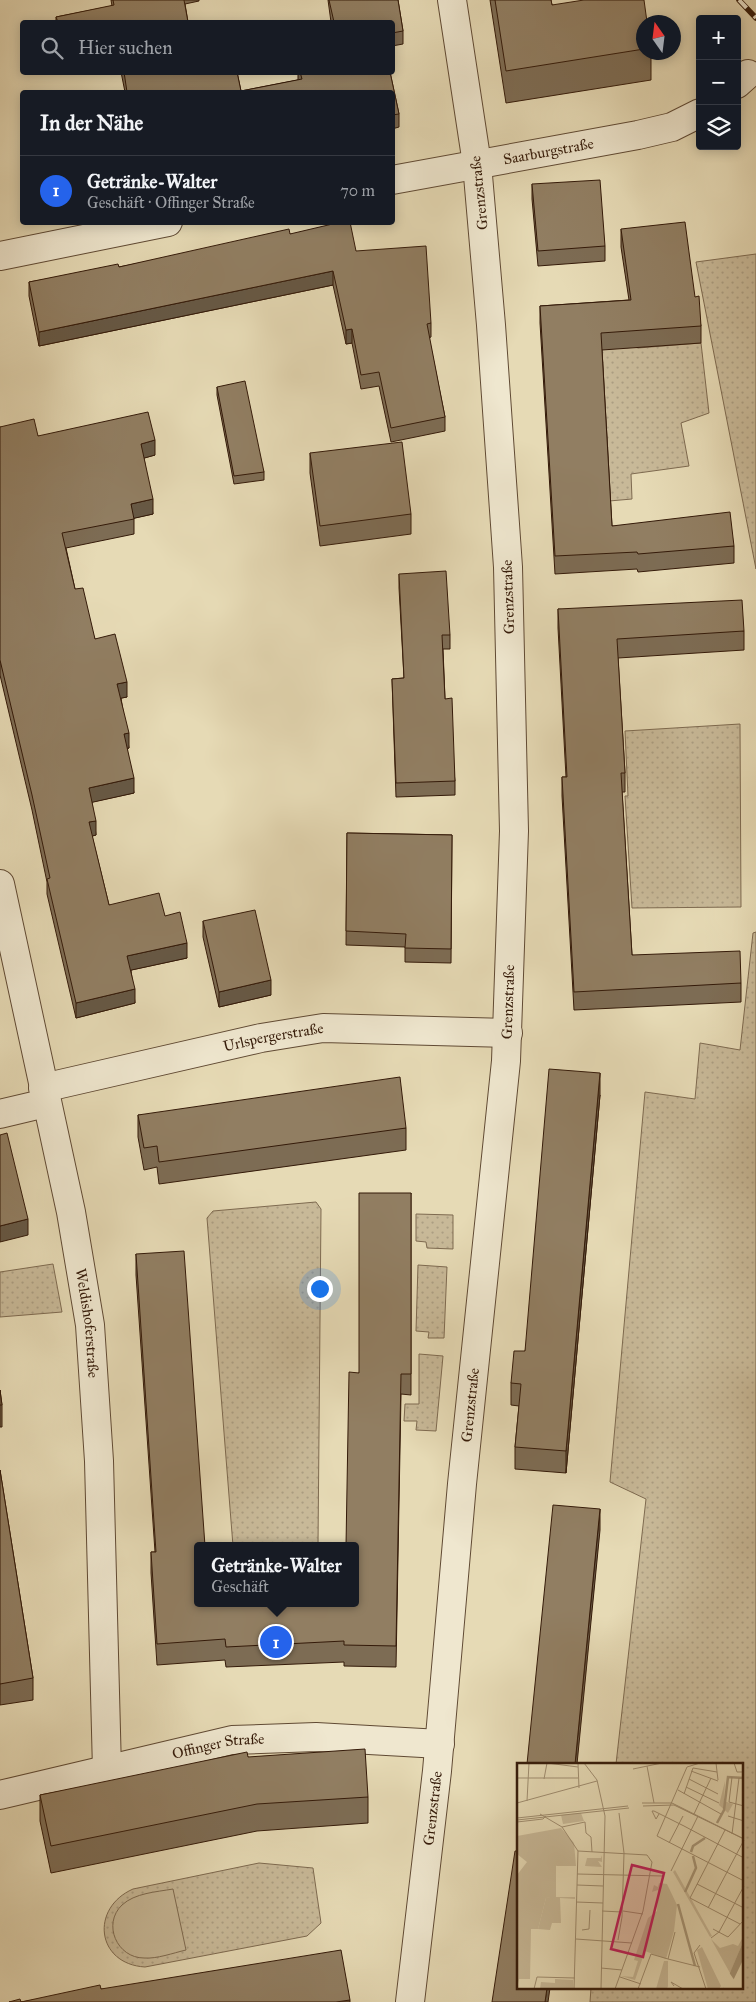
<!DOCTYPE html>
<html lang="de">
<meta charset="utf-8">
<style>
:root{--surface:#171b24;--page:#20242c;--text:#f1f3f6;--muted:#9ea1a6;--line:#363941;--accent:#2563eb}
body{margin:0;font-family:"IM FELL Great Primer",serif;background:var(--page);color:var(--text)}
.controls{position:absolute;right:15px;top:15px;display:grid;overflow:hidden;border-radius:5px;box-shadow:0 2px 12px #0003}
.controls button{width:45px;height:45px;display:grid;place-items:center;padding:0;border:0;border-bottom:1px solid var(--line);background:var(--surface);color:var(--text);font:25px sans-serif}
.compass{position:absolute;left:636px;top:15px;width:45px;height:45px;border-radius:50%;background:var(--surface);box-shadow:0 2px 12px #0003;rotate:346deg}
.you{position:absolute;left:319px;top:1288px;width:18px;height:18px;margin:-12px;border:4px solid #fff;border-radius:50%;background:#1a73e8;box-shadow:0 0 0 8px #1a73e833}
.badge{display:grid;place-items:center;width:32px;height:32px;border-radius:50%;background:var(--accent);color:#fff;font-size:16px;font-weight:700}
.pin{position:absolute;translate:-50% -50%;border:2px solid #fff;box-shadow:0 1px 5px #0006}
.popup{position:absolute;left:194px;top:1542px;width:165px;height:65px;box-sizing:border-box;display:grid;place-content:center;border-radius:5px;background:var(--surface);filter:drop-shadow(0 1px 4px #0005);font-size:16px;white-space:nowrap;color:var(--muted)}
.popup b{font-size:19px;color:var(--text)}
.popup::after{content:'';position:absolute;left:50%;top:100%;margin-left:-10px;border:10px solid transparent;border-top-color:var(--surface)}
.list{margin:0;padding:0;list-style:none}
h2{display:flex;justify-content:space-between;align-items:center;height:65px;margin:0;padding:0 20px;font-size:21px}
h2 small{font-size:16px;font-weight:400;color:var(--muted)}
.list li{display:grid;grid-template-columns:32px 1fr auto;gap:15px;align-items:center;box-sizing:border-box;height:70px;padding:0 20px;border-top:1px solid var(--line)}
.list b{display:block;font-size:19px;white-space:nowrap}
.list p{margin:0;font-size:16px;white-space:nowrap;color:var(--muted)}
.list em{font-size:16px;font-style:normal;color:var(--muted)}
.icon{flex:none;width:28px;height:28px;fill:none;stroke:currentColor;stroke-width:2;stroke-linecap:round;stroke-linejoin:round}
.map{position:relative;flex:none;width:756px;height:2002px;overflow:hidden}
.search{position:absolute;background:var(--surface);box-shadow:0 2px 12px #0003;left:20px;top:20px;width:375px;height:55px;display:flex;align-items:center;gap:12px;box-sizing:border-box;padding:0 18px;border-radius:5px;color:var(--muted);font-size:19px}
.panel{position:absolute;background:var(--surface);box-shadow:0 2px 12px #0003;left:20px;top:90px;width:375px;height:135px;border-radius:5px}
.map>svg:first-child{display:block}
.grass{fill:url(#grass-dots);stroke:#7e6a50}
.park{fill:#c8b998;stroke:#7e6a50}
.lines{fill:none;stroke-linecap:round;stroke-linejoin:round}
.minor-casing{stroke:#604a34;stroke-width:30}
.minor{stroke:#efe7cf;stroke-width:28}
.rail-casing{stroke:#341a09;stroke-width:5.5}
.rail{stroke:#efe7cf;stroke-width:4;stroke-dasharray:11;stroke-linecap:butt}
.wall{fill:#7d6c54;stroke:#341a09}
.shaded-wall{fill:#665845;stroke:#341a09}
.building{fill:#917e62;stroke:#341a09}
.labels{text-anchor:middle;stroke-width:4;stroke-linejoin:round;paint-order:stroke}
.street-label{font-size:15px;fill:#341a09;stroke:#efe7cf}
.inset-river{fill:none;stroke:#a9997b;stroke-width:2.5}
.inset-road{fill:none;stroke:#9f8d70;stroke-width:1}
.view{fill:#c2185b;fill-opacity:0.15;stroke:#c2185b;stroke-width:2.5}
.inset-edge{fill:none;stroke:#341a09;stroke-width:2.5}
</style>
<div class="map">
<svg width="756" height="2002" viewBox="0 0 756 2002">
<defs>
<pattern id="grass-dots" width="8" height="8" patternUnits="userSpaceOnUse" patternTransform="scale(1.25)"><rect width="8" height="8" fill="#c8b998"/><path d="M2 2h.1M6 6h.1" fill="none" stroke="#ac9e82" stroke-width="1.8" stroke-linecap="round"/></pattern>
</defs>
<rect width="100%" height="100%" fill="#e6dab5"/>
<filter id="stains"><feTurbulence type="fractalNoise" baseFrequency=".004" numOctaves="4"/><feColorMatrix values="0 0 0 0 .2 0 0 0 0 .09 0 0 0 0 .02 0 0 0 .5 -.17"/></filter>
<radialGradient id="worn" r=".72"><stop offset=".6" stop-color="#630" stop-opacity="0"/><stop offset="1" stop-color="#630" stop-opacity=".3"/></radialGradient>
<g class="grass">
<polygon points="756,254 756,569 696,262"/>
<polygon points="599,319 638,348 701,343 709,413 681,423 689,466 631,474 632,499 609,501"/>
<polygon points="740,724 741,907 632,908 625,796 628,796 625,731"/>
<polygon points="756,932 756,2002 590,2002 591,1988 742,1988 742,1764 616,1764 646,1499 610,1482 645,1092 695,1099 700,1043 740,1050 753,933"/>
<polygon points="316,1202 321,1209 318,1546 233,1546 207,1218 213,1211"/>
<polygon points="416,1214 453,1215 453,1249 427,1248 426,1242 416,1241"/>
<polygon points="53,1264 62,1312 0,1317 0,1272"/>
<polygon points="418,1265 447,1267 444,1338 428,1338 429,1332 416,1331"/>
<polygon points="419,1354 443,1356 436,1431 416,1430 417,1421 404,1421 405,1404 419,1404"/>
<path d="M259 1863 313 1868 321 1923 307 1936 145 1967C96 1964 90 1908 133 1889Z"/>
</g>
<path class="park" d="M173 1889 186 1950C173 1953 157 1959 144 1958 117 1958 102 1924 122 1905 135 1893 156 1892 173 1889Z"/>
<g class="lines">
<g class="minor-casing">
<g id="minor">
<polyline points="737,84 748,74"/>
<path id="s1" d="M392 180 638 135 672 127 700 113"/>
<polyline points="0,256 168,222"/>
<path id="s2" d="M0 884 71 1212 90 1325 99 1461 107 1770"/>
<path id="s3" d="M43 1088 261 1038 323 1028 508 1033"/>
<polyline points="0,1114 46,1103"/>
<path id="s4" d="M0 1795 232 1740 316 1737 440 1744"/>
<path id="s5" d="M410 2002 437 1771 462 1484 506 1061 514 831 508 567 491 325 477 164 452 0"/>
</g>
</g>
<use href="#minor" class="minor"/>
<g class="rail-casing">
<polyline id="rail" points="739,0 756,18"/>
</g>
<use href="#rail" class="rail"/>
</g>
<g class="wall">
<polygon points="111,0 199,0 199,1 185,4 188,22 56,22 56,17 112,6"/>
<polygon points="328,0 398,0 403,31 403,44 392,46 392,22 331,22"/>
<polygon points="490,0 551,0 552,5 644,22 644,52 651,52 651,80 506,103"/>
<polygon points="121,72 237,72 241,91 298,80 298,72 390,72 399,114 399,127 392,129 392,92 125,92"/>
<polygon points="532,184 605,246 605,261 538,266 532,199"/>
<polygon points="621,229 695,297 701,326 701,343 602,350 612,526 734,546 734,563 638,572 637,569 555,574 540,323 540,306 629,300 621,247"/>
<polygon points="290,234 356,251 431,323 431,337 429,338 445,417 445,431 391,442 379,386 361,389 352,343 346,344 333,285 39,346 29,296 29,282 119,267"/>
<polygon points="217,387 264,472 264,480 234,484 217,395"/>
<polygon points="0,427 38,436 155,455 144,458 153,514 134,518 134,534 66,548 75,589 95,639 127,697 121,698 129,748 127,749 134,793 92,802 96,835 92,836 109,905 165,916 187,958 131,970 135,1003 76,1018 47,894 47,882 32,810 0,675"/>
<polygon points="310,453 411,514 411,534 320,546 310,473"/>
<polygon points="399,574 450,635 450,649 443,649 445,699 455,781 455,795 396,797 392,679 404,678 399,588"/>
<polygon points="558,609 744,631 744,650 618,658 625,773 625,792 622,792 632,955 741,983 741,1002 574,1010 562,796 562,777 566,777 558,628"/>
<polygon points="347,833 452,835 451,963 405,962 405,947 346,945"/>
<polygon points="203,921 271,995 219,1007 203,937"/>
<polygon points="600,1095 566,1473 515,1469 515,1447 519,1406 511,1405 511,1383 525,1351"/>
<polygon points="138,1115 406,1128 406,1150 159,1184 157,1167 144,1170 138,1137"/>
<polygon points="411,1193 411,1395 401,1394 396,1667 344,1666 344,1662 226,1667 225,1660 157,1665 151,1573 151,1552 155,1552 136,1275 136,1254 197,1546 197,1603 355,1603 359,1373"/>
<polygon points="0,1390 2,1405 2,1427 0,1427"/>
<polygon points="0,1470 33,1678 33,1700 0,1705"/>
<polygon points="248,1757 368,1797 368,1823 257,1831 51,1873 40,1821 40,1795"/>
<polygon points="101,1989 350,2000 350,2002 9,2002 21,2002"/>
</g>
<g class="shaded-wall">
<polygon points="333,271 333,285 39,346 39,332"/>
<polygon points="352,329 352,343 346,344 346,330"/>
<polygon points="155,440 155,455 141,459 141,444"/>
<polygon points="153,499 153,514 131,519 131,504"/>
<polygon points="127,682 127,697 117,699 117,684"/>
<polygon points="129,733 129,748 124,749 124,734"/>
<polygon points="134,778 134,793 89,803 89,788"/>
<polygon points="96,821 96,835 89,837 89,822"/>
<polygon points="187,943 187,958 127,971 127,956"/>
<polygon points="271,980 271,995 219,1007 219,992"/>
<polygon points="135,989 135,1003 76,1018 76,1003"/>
<polygon points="600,1073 600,1095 566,1473 566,1451"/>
<polygon points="28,1219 28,1235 0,1242 0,1226"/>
<polygon points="600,1509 600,1530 577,1764 575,1764"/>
<polygon points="547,1988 550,1988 548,2002 545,2002"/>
</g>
<g class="building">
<polygon points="113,0 184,0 188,22 58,22 56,17 114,5"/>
<polygon points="329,0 398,0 403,31 392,33 392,22 334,22"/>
<polygon points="495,0 551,0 552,5 584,0 644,0 647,22 644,22 644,49 506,71"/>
<polygon points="124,72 237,72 241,91 302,79 300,72 390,72 399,114 392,115 392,92 127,92"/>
<polygon points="600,180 605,246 538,251 532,184"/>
<polygon points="341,222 350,222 356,251 426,246 431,323 427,324 445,417 391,428 379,372 361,375 352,329 346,330 333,271 39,332 29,282 118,264 119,267 289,229 290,234"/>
<polygon points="685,222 695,297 699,296 701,326 601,333 612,526 730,512 734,546 638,554 637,552 555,556 540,306 631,300 621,229"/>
<polygon points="245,381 264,472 234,476 217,387"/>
<polygon points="148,412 155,440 141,444 153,499 131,504 134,519 62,533 75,589 83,588 95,639 115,634 127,682 117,684 129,733 124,734 134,778 89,788 96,821 89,822 109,905 159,893 165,916 180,912 187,943 127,956 135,989 76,1003 47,879 50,878 32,795 0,660 0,427 34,419 38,436"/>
<polygon points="402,442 411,514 320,526 310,453"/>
<polygon points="446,571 450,635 442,635 445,699 452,698 455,781 396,783 392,679 404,678 399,574"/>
<polygon points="742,600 744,631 617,639 625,773 621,773 632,955 740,951 741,983 574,992 562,777 567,777 558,609"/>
<polygon points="347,833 452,835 451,949 405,948 406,934 346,931"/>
<polygon points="255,910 271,980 219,992 203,921"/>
<polygon points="549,1069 600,1073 566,1451 515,1447 521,1384 511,1383 514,1351 525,1351"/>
<polygon points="400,1077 406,1128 159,1162 157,1146 144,1148 138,1115"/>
<polygon points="7,1133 28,1219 0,1226 0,1135"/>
<polygon points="359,1193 411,1193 411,1374 401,1374 396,1646 344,1645 344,1641 226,1647 225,1639 157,1644 151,1552 156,1552 136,1254 184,1251 205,1546 197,1546 197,1603 355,1603 355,1546 346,1546 349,1372 359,1373"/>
<polygon points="0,1390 2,1405 0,1405"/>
<polygon points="0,1470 33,1678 0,1684"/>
<polygon points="553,1505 600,1509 575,1764 527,1764"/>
<polygon points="365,1749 368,1797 257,1804 51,1846 40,1795 247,1752 248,1757"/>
<polygon points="515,1851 518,1851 518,1988 547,1988 545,2002 492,2002"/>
<polygon points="341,1950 350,2000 336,2002 9,2002 20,1999 21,2002 100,1985 101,1989"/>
</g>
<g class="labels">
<g class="street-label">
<text dy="5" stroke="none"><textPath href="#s1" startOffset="159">Saarburgstraße</textPath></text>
<text transform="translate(479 193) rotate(-96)" y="5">Grenzstraße</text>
<text transform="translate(508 597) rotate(-92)" y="5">Grenzstraße</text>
<text dy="5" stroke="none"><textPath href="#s5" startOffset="1005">Grenzstraße</textPath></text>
<text dy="5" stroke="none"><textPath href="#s3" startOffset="236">Urlspergerstraße</textPath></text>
<text dy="5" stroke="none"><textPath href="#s2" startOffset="448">Weldishoferstraße</textPath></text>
<text dy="5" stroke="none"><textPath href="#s5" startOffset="600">Grenzstraße</textPath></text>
<text dy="5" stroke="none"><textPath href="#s4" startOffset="224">Offinger Straße</textPath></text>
<text dy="5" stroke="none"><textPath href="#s5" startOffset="195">Grenzstraße</textPath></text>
</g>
</g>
<g transform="translate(517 1763)">
<rect width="226" height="226" fill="#e6dab5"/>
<path d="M57 80 59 103H39L47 90ZM85 92V99L81 98 85 104 68 103 70 95H84ZM158 107 195 173 193 174 156 109ZM142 120 150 121 160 142 157 168 149 196 128 188 118 217 104 213 116 214 121 198 117 197 131 155 140 148 141 127 135 129 137 122 141 124ZM33 134H58V136L43 135 44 160H35L33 167 21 166 29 135ZM226 174V179L213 210 194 176 203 185 216 181 221 183ZM185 184 204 223 202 226H191L180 187Z" fill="#c8b998"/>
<path d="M208 18 207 38 216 41 211 50 202 42ZM64 50 67 58 46 61 44 52ZM44 65 57 80 39 103V134L29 135 21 166H14L13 216H2L0 226V112L10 99 0 91V73ZM147 198H151V223L150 226H139ZM38 216 56 217V226H23L24 219 38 220Z" fill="#c8b998"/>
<path d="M226 179V197L212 226H206Z" fill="#a9997b"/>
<path d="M211 208 218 218 214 226H206Z" fill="#e6dab5"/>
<path class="inset-river" d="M200 60 207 47 211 14 227 15M174 89 176 83 188 75M168 129 179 105 176 93M161 141 178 203"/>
<path class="inset-road" d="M61 0 62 25M67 0 80 17 88 53 84 226M183 0 170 4 140 73 227 118M199 0 201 17M217 0 220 9H227M130 3 137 40M116 6 145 0M174 8 201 18M215 14 212 39 227 43M0 15H61M27 16 30 0 61 4M172 16 201 31M169 24 202 40M161 27 204 51M167 31 176 5 200 9M10 38 12 0M0 40 80 18M125 40H155L227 76M126 43 157 42 227 76M23 51 45 64 61 88 57 226M142 51 139 56 135 48H137L167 63 227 95M177 51 194 15M211 53 227 58M0 55 111 43M0 57 112 45M0 59 26 56 29 53M45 64 68 59 69 70 74 74 75 89M208 67 173 135 223 161M215 71 222 15M152 80 166 53M61 88 130 92 135 99 126 148 98 226M154 108 181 53M60 111 146 113M180 121 227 145M60 122 86 123M59 139 86 140M191 145 227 77M85 148 105 149M106 148 126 151M196 166 211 174 227 157M65 167 72 166 73 147M158 169 151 196 183 204M194 175 202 169 227 123M59 176 115 180M101 177 105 154 107 90 102 50M183 182 177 190 189 226M84 205 105 207M103 214 124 221M157 223 154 219 166 226M17 226 20 214 58 215M121 226 134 191 151 196"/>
<path class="view" d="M115 102 147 110 126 194 94 186Z"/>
<rect width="226" height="226" class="inset-edge"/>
</g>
<rect width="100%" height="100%" filter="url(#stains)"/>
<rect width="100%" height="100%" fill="url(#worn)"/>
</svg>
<div class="controls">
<button>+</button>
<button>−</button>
<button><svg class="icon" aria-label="layers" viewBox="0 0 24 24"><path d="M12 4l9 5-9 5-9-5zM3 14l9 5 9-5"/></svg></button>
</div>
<svg class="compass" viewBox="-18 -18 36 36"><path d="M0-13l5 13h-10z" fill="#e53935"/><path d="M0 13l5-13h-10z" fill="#9ea1a6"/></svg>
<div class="you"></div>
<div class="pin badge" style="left:276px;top:1642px">1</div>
<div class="popup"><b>Getränke-Walter</b>Geschäft</div>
<div class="search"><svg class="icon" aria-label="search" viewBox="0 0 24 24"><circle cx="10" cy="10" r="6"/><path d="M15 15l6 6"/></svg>Hier suchen</div>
<section class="panel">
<h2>In der Nähe<small></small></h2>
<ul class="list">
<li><span class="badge">1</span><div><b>Getränke-Walter</b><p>Geschäft · Offinger Straße</p></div><em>70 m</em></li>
</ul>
</section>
</div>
